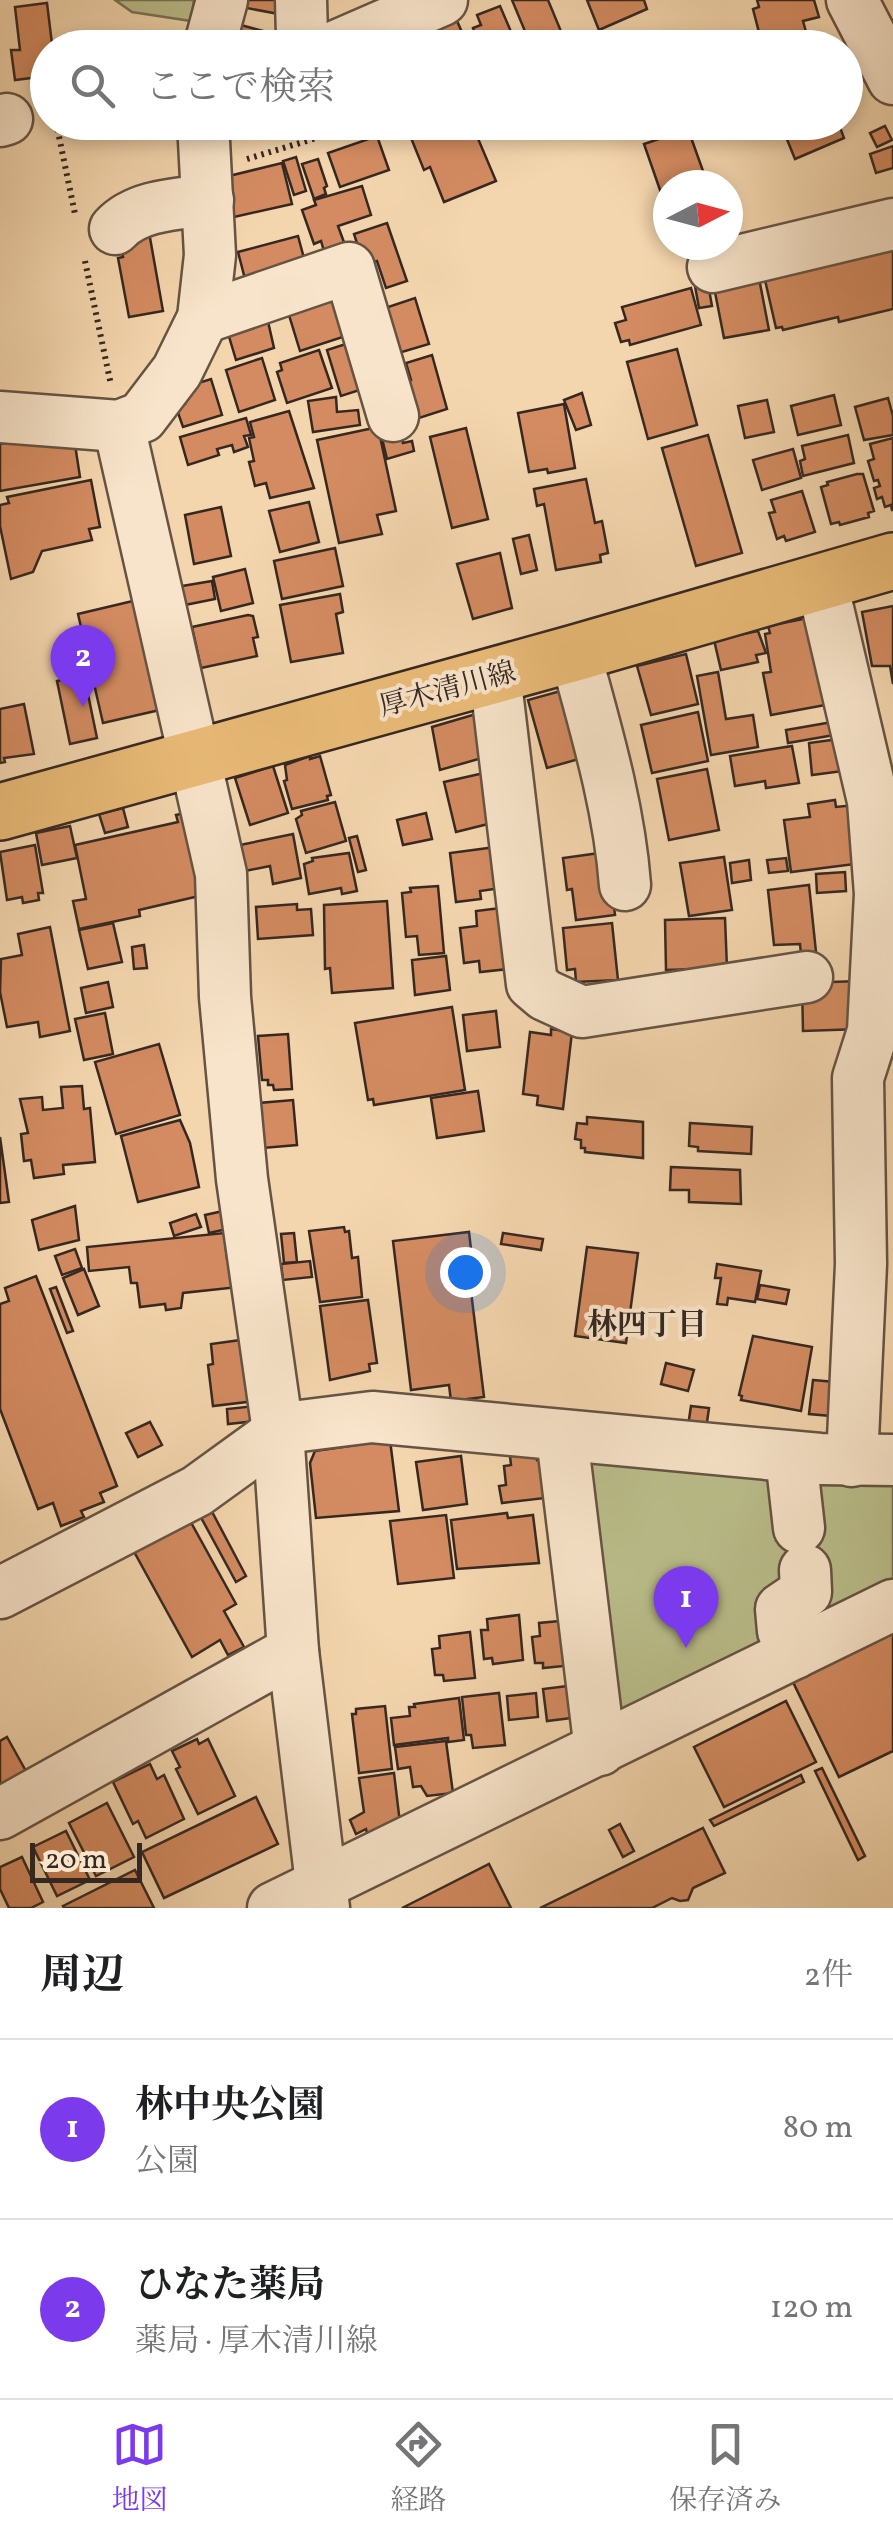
<!DOCTYPE html>
<html lang="ja">
<meta charset="utf-8">
<style>
:root{--surface:#fff;--page:#f6f6f6;--text:#202124;--muted:#757577;--line:#e0e0e0;--accent:#7c3aed}
body{margin:0;font-family:Vollkorn,"Noto Serif JP",serif;background:var(--page);color:var(--text)}
.compass{position:absolute;left:653px;top:170px;width:90px;height:90px;border-radius:50%;background:var(--surface);box-shadow:0 5px 15px #0003;rotate:84deg}
.scale{position:absolute;left:30px;bottom:25px;width:112px;box-sizing:border-box;padding-left:10px;border:5px solid #352821;border-top:0;font-size:28px;line-height:35px;white-space:nowrap;color:#352821;-webkit-text-stroke:8px #f8e4ca;paint-order:stroke}
.you{position:absolute;left:465px;top:1272px;width:35px;height:35px;margin:-25px;border:8px solid #fff;border-radius:50%;background:#1a73e8;box-shadow:0 0 0 15px #1a73e833}
.badge{display:grid;place-items:center;width:65px;height:65px;border-radius:50%;background:var(--accent);color:#fff;font-size:32px;font-weight:700}
.pin{position:absolute;translate:-50% -82px;filter:drop-shadow(0 2px 5px #0008)}
.pin::after{content:'';position:absolute;top:52px;width:35px;height:30px;background:inherit;clip-path:polygon(0 0,100% 0,50% 100%)}
.list{margin:0;padding:0;list-style:none}
h2{display:flex;justify-content:space-between;align-items:center;height:130px;margin:0;padding:0 40px;font-size:42px}
h2 small{font-size:32px;font-weight:400;color:var(--muted)}
.list li{display:grid;grid-template-columns:65px 1fr auto;gap:30px;align-items:center;box-sizing:border-box;height:180px;padding:0 40px;border-top:2px solid var(--line)}
.list b{display:block;font-size:38px;white-space:nowrap}
.list p{margin:0;font-size:32px;white-space:nowrap;color:var(--muted)}
.list em{font-size:32px;font-style:normal;color:var(--muted)}
.icon{flex:none;width:55px;height:55px;fill:none;stroke:currentColor;stroke-width:2;stroke-linecap:round;stroke-linejoin:round}
.map{position:relative;flex:none;width:893px;height:1908px;overflow:hidden}
.search{position:absolute;background:var(--surface);box-shadow:0 5px 15px #0003;left:30px;right:30px;top:30px;height:110px;display:flex;align-items:center;gap:25px;box-sizing:border-box;padding:0 35px;border-radius:55px;color:var(--muted);font-size:38px}
.sheet{height:490px;background:var(--surface)}
nav{display:flex;justify-content:space-around;align-items:center;box-sizing:border-box;height:140px;border-top:2px solid var(--line);background:var(--surface);font-size:28px;color:var(--muted)}
nav a{display:grid;justify-items:center;gap:5px}
nav .on{color:var(--accent)}
.map>svg:first-child{display:block}
.green{fill:#babe8b;stroke:#787356;stroke-width:2.5}
.building{fill:#d48b61;stroke:#352821;stroke-width:2.5}
.lines{fill:none;stroke-linecap:round;stroke-linejoin:round}
.minor-casing{stroke:#655444;stroke-width:55}
.major-casing{stroke:#352821;stroke-width:60}
.path{stroke:#352821;stroke-width:6;stroke-dasharray:2.5 5;stroke-linecap:butt}
.minor{stroke:#f8e4ca;stroke-width:50}
.major{stroke:#eabb77;stroke-width:55}
.labels{text-anchor:middle;stroke-width:8;stroke-linejoin:round;paint-order:stroke}
.street-label{font-size:28px;fill:#352821;stroke:#f8e4ca}
.neighbourhood-label{font-size:30px;font-weight:bold;fill:#352821;stroke:#f8e4ca}
</style>
<div class="map">
<svg width="893" height="1908" viewBox="0 0 893 1908">
<rect width="100%" height="100%" fill="#f4d6ae"/>
<filter id="stains"><feTurbulence type="fractalNoise" baseFrequency=".002" numOctaves="4"/><feColorMatrix values="0 0 0 0 .2 0 0 0 0 .09 0 0 0 0 .02 0 0 0 .5 -.17"/></filter>
<radialGradient id="worn" r=".72"><stop offset=".6" stop-color="#630" stop-opacity="0"/><stop offset="1" stop-color="#630" stop-opacity=".3"/></radialGradient>
<g class="green">
<polygon points="115,0 194,0 191,21 132,12"/>
<polygon points="583,1459 893,1473 893,1585 627,1718 612,1710"/>
</g>
<g class="building">
<polygon points="237,0 287,0 284,15 236,6"/>
<polygon points="512,0 548,0 565,41 549,48 532,48"/>
<polygon points="587,0 644,0 647,9 599,30"/>
<polygon points="757,0 814,0 819,17 803,21 808,39 777,48 763,48 753,9 759,7"/>
<polygon points="47,3 52,44 60,42 61,48 48,48 48,76 15,80 11,50 20,50 15,7"/>
<polygon points="500,6 518,48 481,48 473,28 481,25 477,15"/>
<polygon points="445,21 446,26 457,21 469,48 439,48 432,31 436,30 435,25"/>
<polygon points="237,24 285,37 282,48 231,48"/>
<polygon points="421,122 471,122 496,181 444,202 430,167 424,170 407,128"/>
<polygon points="780,122 838,122 844,138 795,159"/>
<polygon points="885,126 892,140 877,147 870,133"/>
<polygon points="688,129 708,185 668,185 667,210 644,144"/>
<polygon points="377,136 389,170 340,187 328,153"/>
<polygon points="893,146 893,168 876,173 870,154"/>
<polygon points="296,157 306,191 294,195 283,161"/>
<polygon points="318,159 327,186 324,188 326,194 314,199 302,164"/>
<polygon points="282,163 292,204 234,217 225,177"/>
<polygon points="362,186 371,215 338,226 345,245 324,251 321,241 314,244 302,210 316,205 314,200"/>
<polygon points="387,223 407,281 386,288 377,261 364,265 354,234"/>
<polygon points="149,232 163,311 129,317 118,258 123,257 119,237"/>
<polygon points="298,236 305,262 245,279 238,252"/>
<polygon points="893,237 893,309 839,322 838,317 783,330 782,327 776,328 762,267"/>
<polygon points="758,273 769,330 724,338 713,282"/>
<polygon points="708,284 712,306 699,308 695,286"/>
<polygon points="691,288 701,325 630,345 629,340 621,342 615,323 626,320 622,307"/>
<polygon points="343,296 355,333 300,351 285,302"/>
<polygon points="415,298 429,344 392,355 382,309"/>
<polygon points="267,317 274,348 236,360 225,323"/>
<polygon points="355,341 369,387 341,396 327,350"/>
<polygon points="677,349 697,425 648,439 627,362"/>
<polygon points="319,350 332,388 287,403 277,372 282,370 280,363"/>
<polygon points="432,355 447,409 416,419 405,382 411,380 406,363"/>
<polygon points="262,358 275,400 239,412 226,370"/>
<polygon points="200,373 202,382 211,379 222,415 183,427 176,407 185,404 181,390"/>
<polygon points="582,393 591,425 576,430 564,400"/>
<polygon points="834,395 841,425 798,435 791,406"/>
<polygon points="336,397 337,412 358,410 360,425 313,432 308,401"/>
<polygon points="888,398 893,416 893,435 864,440 855,407"/>
<polygon points="767,400 774,432 745,438 738,406"/>
<polygon points="564,404 575,468 548,473 547,469 529,472 518,413"/>
<polygon points="289,411 314,488 270,498 266,483 255,486 249,462 254,461 249,438 254,437 250,422"/>
<polygon points="246,418 251,435 244,436 248,447 234,452 232,445 217,449 219,455 188,465 180,437"/>
<polygon points="399,425 403,443 412,441 414,451 387,459 380,430"/>
<polygon points="378,427 396,511 377,515 382,534 339,543 317,440"/>
<polygon points="466,428 488,519 452,528 430,437"/>
<polygon points="708,435 742,553 696,566 662,448"/>
<polygon points="848,435 854,463 803,476 800,461 805,459 802,446"/>
<polygon points="43,437 74,438 80,477 0,491 0,444"/>
<polygon points="893,438 893,510 892,510 891,505 885,507 882,497 877,499 874,488 880,486 878,480 874,481 868,461 874,459 870,444"/>
<polygon points="793,449 801,478 762,490 753,460"/>
<polygon points="857,474 863,474 874,511 868,513 869,517 840,525 839,522 831,524 821,487 828,485 827,482"/>
<polygon points="586,479 595,523 602,521 608,553 600,555 601,562 556,570 544,504 537,506 534,489"/>
<polygon points="91,480 100,527 89,529 92,540 42,551 33,572 11,579 0,526 0,505 9,503 7,497"/>
<polygon points="802,491 815,532 786,541 784,536 777,539 769,513 775,512 771,500"/>
<polygon points="309,502 319,542 280,552 269,511"/>
<polygon points="221,507 231,556 194,564 185,515"/>
<polygon points="529,535 537,570 521,574 513,539"/>
<polygon points="335,548 343,586 282,599 274,561"/>
<polygon points="500,553 512,608 473,619 457,564"/>
<polygon points="245,569 253,603 221,611 213,577"/>
<polygon points="212,581 215,599 185,605 182,586"/>
<polygon points="340,594 343,612 336,614 343,653 291,662 280,605"/>
<polygon points="137,600 164,709 103,723 78,614"/>
<polygon points="893,606 893,684 890,666 872,666 862,612"/>
<polygon points="248,615 253,616 258,637 253,638 257,656 201,668 192,627"/>
<polygon points="818,616 836,703 771,715 763,673 771,672 765,634 770,633 768,626"/>
<polygon points="758,631 766,653 756,655 758,662 721,670 714,640"/>
<polygon points="686,654 698,704 651,715 637,666"/>
<polygon points="718,672 726,719 753,715 758,747 711,755 697,676"/>
<polygon points="84,675 97,738 70,744 57,681"/>
<polygon points="564,690 586,757 547,768 528,700"/>
<polygon points="24,704 34,754 4,758 5,762 0,763 0,709"/>
<polygon points="698,712 708,761 652,773 641,725"/>
<polygon points="476,714 489,756 440,770 432,727"/>
<polygon points="844,720 846,733 788,743 786,730"/>
<polygon points="839,739 843,771 812,775 809,743"/>
<polygon points="792,746 799,783 766,788 765,781 735,786 730,756"/>
<polygon points="310,756 310,759 320,756 331,795 327,796 328,800 292,809 284,781 287,780 285,765"/>
<polygon points="273,766 288,813 250,825 235,778"/>
<polygon points="707,769 719,830 669,840 657,779"/>
<polygon points="484,773 496,822 456,832 444,782"/>
<polygon points="835,800 836,807 855,805 863,863 791,872 784,820 810,817 808,804"/>
<polygon points="335,802 346,841 306,853 296,819 302,815 301,811"/>
<polygon points="123,808 128,827 105,833 99,814"/>
<polygon points="194,811 212,893 139,910 140,916 79,929 73,901 86,899 75,845 178,822 176,815"/>
<polygon points="426,813 432,839 403,845 397,820"/>
<polygon points="70,826 77,858 42,865 36,833"/>
<polygon points="293,834 301,878 273,884 270,866 245,871 240,845"/>
<polygon points="357,836 366,870 358,872 349,838"/>
<polygon points="35,845 43,893 38,893 39,900 23,903 22,897 7,900 0,852"/>
<polygon points="496,847 501,888 480,891 481,899 456,902 450,853"/>
<polygon points="607,852 615,915 576,920 572,889 567,890 563,858"/>
<polygon points="349,853 357,891 342,894 341,888 309,894 304,864 313,861 312,858"/>
<polygon points="724,857 732,910 689,916 680,863"/>
<polygon points="786,858 788,871 769,873 767,860"/>
<polygon points="749,860 751,880 732,883 730,863"/>
<polygon points="845,872 846,891 817,893 816,874"/>
<polygon points="809,885 816,952 801,954 800,944 774,945 768,890"/>
<polygon points="438,886 444,953 419,955 417,936 406,937 402,893 411,892 410,888"/>
<polygon points="387,901 393,988 332,993 330,968 325,969 324,905"/>
<polygon points="297,904 297,910 311,909 313,935 258,939 256,907"/>
<polygon points="509,907 508,969 480,972 479,961 464,963 460,928 477,926 476,911"/>
<polygon points="725,918 727,968 666,970 665,920"/>
<polygon points="113,923 122,962 88,969 79,930"/>
<polygon points="612,923 618,980 576,982 575,969 567,970 563,928"/>
<polygon points="50,927 70,1031 40,1037 38,1022 7,1027 0,992 1,959 22,955 18,934"/>
<polygon points="144,945 147,968 134,969 132,947"/>
<polygon points="446,956 450,990 415,995 412,960"/>
<polygon points="859,981 861,1029 803,1031 802,983"/>
<polygon points="108,982 113,1007 86,1013 81,988"/>
<polygon points="452,1007 465,1090 374,1105 373,1099 368,1100 355,1023"/>
<polygon points="496,1011 500,1047 467,1051 463,1015"/>
<polygon points="105,1013 113,1054 84,1060 75,1019"/>
<polygon points="551,1029 572,1032 563,1109 537,1105 538,1096 523,1094 530,1032 551,1035"/>
<polygon points="288,1034 292,1089 274,1090 273,1085 268,1085 268,1080 262,1080 258,1036"/>
<polygon points="159,1044 180,1115 116,1134 95,1062"/>
<polygon points="82,1086 84,1109 90,1108 95,1162 63,1165 64,1174 34,1178 31,1160 24,1161 21,1134 28,1133 20,1099 42,1097 43,1110 63,1108 61,1087"/>
<polygon points="478,1091 484,1131 437,1138 431,1098"/>
<polygon points="293,1100 297,1145 263,1148 259,1103"/>
<polygon points="587,1117 643,1122 643,1158 585,1152 585,1148 581,1148 581,1140 575,1139 577,1123 587,1124"/>
<polygon points="180,1120 190,1143 199,1187 138,1202 121,1136"/>
<polygon points="690,1123 752,1127 751,1154 698,1151 698,1147 689,1146"/>
<polygon points="0,1137 9,1202 0,1203"/>
<polygon points="671,1167 740,1170 741,1204 689,1202 689,1190 670,1190"/>
<polygon points="75,1206 79,1240 39,1250 32,1220"/>
<polygon points="223,1211 227,1229 209,1233 205,1215"/>
<polygon points="196,1214 201,1227 174,1236 170,1223"/>
<polygon points="344,1227 345,1232 349,1231 352,1258 358,1257 362,1297 320,1302 309,1231"/>
<polygon points="469,1232 473,1266 468,1267 484,1397 451,1401 449,1385 411,1390 393,1241"/>
<polygon points="224,1233 227,1258 236,1258 239,1287 183,1293 181,1308 166,1310 165,1304 140,1307 137,1283 131,1283 129,1267 89,1271 87,1247"/>
<polygon points="294,1233 297,1262 284,1263 281,1234"/>
<polygon points="503,1233 543,1239 541,1250 501,1244"/>
<polygon points="587,1247 638,1253 626,1343 575,1336"/>
<polygon points="75,1249 82,1268 62,1275 55,1256"/>
<polygon points="310,1261 312,1277 283,1280 281,1264"/>
<polygon points="717,1264 761,1271 755,1302 728,1298 727,1305 717,1304 721,1278 715,1278"/>
<polygon points="84,1269 99,1306 78,1315 63,1278"/>
<polygon points="36,1276 117,1486 100,1493 104,1502 81,1511 84,1517 61,1526 53,1503 38,1509 0,1409 0,1304 9,1301 5,1288"/>
<polygon points="760,1285 789,1290 786,1304 757,1299"/>
<polygon points="56,1287 73,1331 67,1333 50,1289"/>
<polygon points="368,1300 377,1363 369,1364 370,1371 330,1380 320,1306"/>
<polygon points="753,1336 812,1347 801,1411 741,1400 742,1396 739,1395"/>
<polygon points="248,1339 255,1401 213,1406 208,1365 213,1364 211,1344"/>
<polygon points="666,1363 694,1370 688,1391 661,1384"/>
<polygon points="813,1380 846,1383 842,1417 809,1414"/>
<polygon points="255,1406 256,1421 228,1424 227,1409"/>
<polygon points="691,1406 709,1408 706,1429 688,1426"/>
<polygon points="150,1422 162,1445 138,1457 126,1433"/>
<polygon points="390,1440 399,1511 316,1518 310,1463 315,1451"/>
<polygon points="509,1447 536,1449 537,1460 550,1458 554,1497 502,1503 499,1486 506,1485 504,1466 511,1465"/>
<polygon points="461,1456 467,1504 423,1510 416,1462"/>
<polygon points="209,1506 246,1576 236,1582 198,1512"/>
<polygon points="507,1513 508,1518 533,1515 539,1563 457,1569 451,1520"/>
<polygon points="446,1515 454,1578 398,1584 390,1521"/>
<polygon points="188,1517 236,1604 224,1611 244,1647 228,1655 220,1640 192,1657 132,1548"/>
<polygon points="519,1615 523,1660 493,1664 492,1658 484,1659 481,1630 488,1630 487,1619"/>
<polygon points="570,1620 574,1665 543,1668 543,1663 535,1663 532,1637 540,1636 539,1623"/>
<polygon points="893,1631 893,1751 839,1777 792,1680"/>
<polygon points="470,1632 475,1678 444,1681 443,1675 435,1675 432,1649 440,1648 439,1636"/>
<polygon points="576,1685 580,1717 547,1721 543,1689"/>
<polygon points="499,1693 505,1745 473,1748 471,1735 466,1735 462,1697"/>
<polygon points="536,1693 538,1717 509,1720 507,1696"/>
<polygon points="459,1698 464,1740 448,1742 448,1738 394,1745 391,1718 410,1716 409,1707 415,1707 414,1704"/>
<polygon points="786,1701 816,1762 724,1807 694,1747"/>
<polygon points="385,1706 392,1769 359,1773 352,1714 356,1714 356,1709"/>
<polygon points="7,1737 27,1773 0,1788 0,1741"/>
<polygon points="197,1739 199,1744 208,1739 235,1796 198,1814 176,1769 180,1767 172,1751"/>
<polygon points="446,1741 453,1793 427,1796 421,1786 413,1787 410,1767 398,1769 395,1747"/>
<polygon points="150,1764 157,1779 164,1775 184,1819 146,1838 138,1821 133,1824 113,1782"/>
<polygon points="822,1768 865,1856 858,1860 815,1771"/>
<polygon points="394,1773 400,1823 368,1837 366,1829 356,1834 350,1820 364,1812 359,1778"/>
<polygon points="801,1775 804,1782 714,1826 710,1820"/>
<polygon points="256,1797 278,1844 164,1898 142,1852"/>
<polygon points="107,1803 134,1857 96,1876 69,1823"/>
<polygon points="620,1824 634,1851 623,1857 609,1830"/>
<polygon points="703,1828 725,1873 693,1888 688,1900 680,1901 672,1898 652,1908 540,1908"/>
<polygon points="66,1831 90,1880 57,1896 33,1847"/>
<polygon points="22,1857 43,1902 31,1908 9,1908 0,1889 0,1867"/>
<polygon points="489,1864 511,1908 402,1908 410,1904"/>
<polygon points="135,1870 154,1908 64,1908 63,1906"/>
</g>
<g class="lines">
<g class="minor-casing">
<g id="minor">
<polyline points="301,0 302,36 307,48"/>
<polyline points="852,0 893,79"/>
<polyline points="209,48 222,0"/>
<polyline points="332,48 442,0"/>
<polyline points="0,121 7,119"/>
<path d="M115 229C137 205 177 204 208 200"/>
<polyline points="713,267 893,224"/>
<polyline points="203,318 349,268 393,416"/>
<polyline points="0,417 119,426 142,417 177,371 203,318 210,255 203,122"/>
<polyline points="119,426 221,874 225,997 242,1179 278,1431 293,1651 324,1908"/>
<polyline points="822,583 873,801 880,894 873,1031 858,1078 861,1264 852,1461"/>
<path d="M575 653C596 730 619 806 625 885"/>
<polyline points="495,675 532,984 545,995 582,1012 807,977"/>
<polyline points="562,1437 600,1750"/>
<polyline points="791,1457 799,1528"/>
<polyline points="0,1593 197,1491 284,1428 372,1417 820,1459 893,1460"/>
<polyline points="795,1653 783,1631 781,1609 806,1592 805,1570"/>
<polyline points="0,1814 293,1651"/>
<polyline points="273,1908 893,1605"/>
</g>
</g>
<g class="major-casing">
<polyline id="major" points="0,812 575,653 893,561"/>
</g>
<g class="path">
<polyline points="56,122 75,214"/>
<polyline points="247,159 356,126"/>
<polyline points="85,261 111,385"/>
</g>
<use href="#minor" class="minor"/>
<use href="#major" class="major"/>
</g>
<g class="labels">
<g class="street-label">
<text transform="translate(447 688) rotate(-15)" y="10">厚木清川線</text>
</g>
<g class="neighbourhood-label">
<text x="647" y="1334">林四丁目</text>
</g>
</g>
<rect width="100%" height="100%" filter="url(#stains)"/>
<rect width="100%" height="100%" fill="url(#worn)"/>
</svg>
<svg class="compass" viewBox="-18 -18 36 36"><path d="M0-13l5 13h-10z" fill="#e53935"/><path d="M0 13l5-13h-10z" fill="#757577"/></svg>
<div class="scale">20 m</div>
<div class="you"></div>
<div class="pin badge" style="left:686px;top:1648px">1</div>
<div class="pin badge" style="left:83px;top:707px">2</div>
<div class="search"><svg class="icon" aria-label="search" viewBox="0 0 24 24"><circle cx="10" cy="10" r="6"/><path d="M15 15l6 6"/></svg>ここで検索</div>
</div>
<section class="sheet">
<h2>周辺<small>2件</small></h2>
<ul class="list">
<li><span class="badge">1</span><div><b>林中央公園</b><p>公園</p></div><em>80 m</em></li>
<li><span class="badge">2</span><div><b>ひなた薬局</b><p>薬局 · 厚木清川線</p></div><em>120 m</em></li>
</ul>
</section>
<nav>
<a class="on"><svg class="icon" aria-label="map" viewBox="0 0 24 24"><path d="M3 6l6-2 6 2 6-2v14l-6 2-6-2-6 2zM9 4v14M15 6v14"/></svg>地図</a>
<a><svg class="icon" aria-label="directions" viewBox="0 0 24 24"><path d="M12 3l9 9-9 9-9-9zM9 14v-3h6M13 9l2 2-2 2"/></svg>経路</a>
<a><svg class="icon" aria-label="saved" viewBox="0 0 24 24"><path d="M7 4h10v16l-5-4-5 4z"/></svg>保存済み</a>
</nav>
